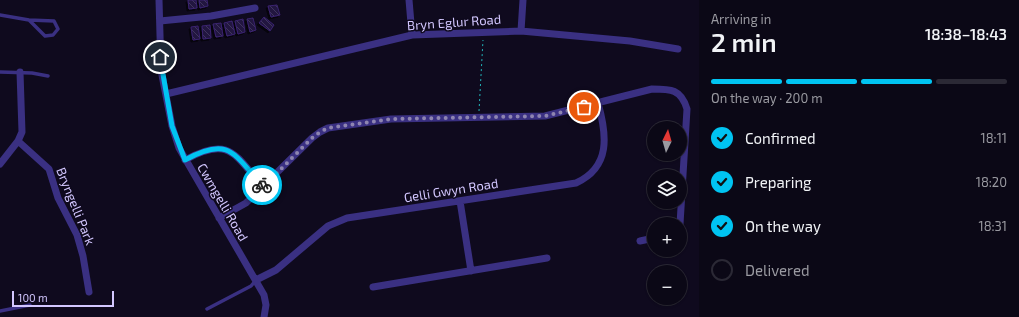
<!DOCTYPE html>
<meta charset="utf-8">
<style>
:root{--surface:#0b0816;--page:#14111f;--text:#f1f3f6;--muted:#9a9aa1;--line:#2b2935;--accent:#00c4f2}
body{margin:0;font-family:"Exo 2",sans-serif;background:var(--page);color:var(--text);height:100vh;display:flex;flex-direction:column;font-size:15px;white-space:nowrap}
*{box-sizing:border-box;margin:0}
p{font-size:13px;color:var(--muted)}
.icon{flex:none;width:22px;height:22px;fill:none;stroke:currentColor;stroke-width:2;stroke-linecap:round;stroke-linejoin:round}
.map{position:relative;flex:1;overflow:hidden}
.drawer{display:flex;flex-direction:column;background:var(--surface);width:320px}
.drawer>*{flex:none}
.needle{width:26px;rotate:5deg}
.tools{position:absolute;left:647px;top:121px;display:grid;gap:8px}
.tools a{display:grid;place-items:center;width:40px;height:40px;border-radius:50%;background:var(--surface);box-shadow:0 1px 3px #0004,0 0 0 1px var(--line);font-size:20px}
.scale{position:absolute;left:12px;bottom:10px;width:102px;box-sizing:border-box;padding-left:4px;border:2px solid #d3c7ff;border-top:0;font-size:11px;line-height:14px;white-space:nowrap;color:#d3c7ff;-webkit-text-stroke:3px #0f0a1e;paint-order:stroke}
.pin{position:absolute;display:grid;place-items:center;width:34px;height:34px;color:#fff;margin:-17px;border:2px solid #fff;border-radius:50%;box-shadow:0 1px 4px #0007}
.courier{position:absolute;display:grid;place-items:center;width:40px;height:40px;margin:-20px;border:3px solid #00c4f2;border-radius:50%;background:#fff;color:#222;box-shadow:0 1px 5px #0007}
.head em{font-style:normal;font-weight:600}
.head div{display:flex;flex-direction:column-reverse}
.head{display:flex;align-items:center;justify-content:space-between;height:68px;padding:0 12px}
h1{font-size:26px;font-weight:600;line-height:30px}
.bar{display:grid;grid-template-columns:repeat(4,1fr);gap:6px 4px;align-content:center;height:48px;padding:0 12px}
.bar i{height:5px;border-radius:3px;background:var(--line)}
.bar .active{background:var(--accent)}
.bar p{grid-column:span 4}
ol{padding:0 12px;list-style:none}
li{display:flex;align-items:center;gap:12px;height:44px}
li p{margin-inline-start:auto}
li .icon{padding:4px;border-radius:50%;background:var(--accent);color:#111;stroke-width:4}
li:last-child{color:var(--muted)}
li i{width:22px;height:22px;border:2px solid var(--line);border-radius:50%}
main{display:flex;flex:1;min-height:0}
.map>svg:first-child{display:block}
.building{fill:url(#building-back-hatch);stroke:#3a2370;filter:url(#shadow)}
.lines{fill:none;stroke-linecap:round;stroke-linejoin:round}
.path{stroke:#21b5ba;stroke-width:1;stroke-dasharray:2 3;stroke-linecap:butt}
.lane{stroke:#3a3082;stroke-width:3.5}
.street{stroke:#3a3082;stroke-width:7}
.done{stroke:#8e85b0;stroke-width:4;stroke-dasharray:0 7.2}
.route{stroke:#00c4f2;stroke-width:5}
.labels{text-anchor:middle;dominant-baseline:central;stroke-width:3;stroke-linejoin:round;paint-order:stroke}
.street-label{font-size:13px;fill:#d3c7ff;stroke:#0f0a1e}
</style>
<main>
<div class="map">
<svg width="699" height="317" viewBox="0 0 699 317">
<defs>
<pattern id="building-back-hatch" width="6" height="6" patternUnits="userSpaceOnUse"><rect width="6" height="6" fill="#211441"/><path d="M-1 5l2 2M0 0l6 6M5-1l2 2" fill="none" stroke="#40355e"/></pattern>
<filter id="shadow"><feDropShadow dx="-2" dy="2" stdDeviation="0" flood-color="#0009"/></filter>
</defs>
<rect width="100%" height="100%" fill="#0f0a1e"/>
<path class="building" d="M188 0H196L197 8 189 9Z
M199 0H207L208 6 200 8Z
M277 5 280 15 271 17 268 6Z
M264 17 274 25 270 31 259 23Z
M253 18 256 30 250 32 247 19Z
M243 19 245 32 238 34 235 21Z
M232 21 235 34 227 36 224 23Z
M221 23 223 36 216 37 213 24Z
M210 25 211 38 203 39 202 26Z
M198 26 200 39 193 40 191 27Z"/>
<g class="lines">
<path class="path" d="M479 111 483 40"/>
<path class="lane" d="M0 15 29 20 54 21 58 29 53 35 45 36 29 20
M0 72 32 73 48 76
M207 309 251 286 256 280
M0 311 30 305"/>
<path class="street" d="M159 0 161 70 172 126 179 148 264 295 266 305 264 317
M409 0 412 35
M160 21 211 16 255 8
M521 31 523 0
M166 94 412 35 521 31 630 41 678 49
M18 141 49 169 58 198 77 235 83 256 89 292
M185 160C230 135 235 155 263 187
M0 164 18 141 22 132 20 72
M460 201 471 271
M219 218 246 203 312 138 320 132 328 128 391 119 545 116 652 89C671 89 681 89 687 109L680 224
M640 241 654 238
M256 280 276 270 328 226 347 218 576 183C611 167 607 135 598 103
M373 287 547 258"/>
</g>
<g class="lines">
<path class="done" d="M262 185 263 187 312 138 320 132 328 128 391 119 545 116 584 107"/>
<path class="route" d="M160 57 172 126 185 160C229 136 233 153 262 185"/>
</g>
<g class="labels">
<g class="street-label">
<text transform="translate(454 22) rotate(-4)">Bryn Eglur Road</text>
<text transform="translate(451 190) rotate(-9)">Gelli Gwyn Road</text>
<text transform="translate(223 202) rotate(60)">Cwmgelli Road</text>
<text transform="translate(76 206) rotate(68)">Bryngelli Park</text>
</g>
</g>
</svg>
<div class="tools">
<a><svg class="needle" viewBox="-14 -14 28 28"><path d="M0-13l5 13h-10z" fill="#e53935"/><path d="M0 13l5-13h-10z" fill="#9a9aa1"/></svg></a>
<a><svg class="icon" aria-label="layers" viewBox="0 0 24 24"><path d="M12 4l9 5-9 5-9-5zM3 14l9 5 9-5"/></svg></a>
<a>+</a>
<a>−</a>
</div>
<div class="scale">100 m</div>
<div class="pin" style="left:584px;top:107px;background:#ea580c"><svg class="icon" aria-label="bag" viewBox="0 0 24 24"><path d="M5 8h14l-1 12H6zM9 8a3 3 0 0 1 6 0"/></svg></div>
<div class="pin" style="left:160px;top:57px;background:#1f2937"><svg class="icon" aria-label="home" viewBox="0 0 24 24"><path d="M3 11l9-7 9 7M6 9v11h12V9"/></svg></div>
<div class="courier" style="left:262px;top:185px"><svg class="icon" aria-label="bike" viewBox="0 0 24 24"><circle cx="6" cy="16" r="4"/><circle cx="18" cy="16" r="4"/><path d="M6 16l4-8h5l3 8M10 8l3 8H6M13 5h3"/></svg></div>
</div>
<section class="drawer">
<div class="head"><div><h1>2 min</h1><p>Arriving in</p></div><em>18:38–18:43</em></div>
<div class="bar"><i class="active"></i><i class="active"></i><i class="active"></i><i></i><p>On the way · 200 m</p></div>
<ol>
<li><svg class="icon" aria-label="check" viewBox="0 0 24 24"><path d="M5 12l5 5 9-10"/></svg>Confirmed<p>18:11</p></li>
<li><svg class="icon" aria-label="check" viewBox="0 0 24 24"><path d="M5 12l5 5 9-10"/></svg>Preparing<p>18:20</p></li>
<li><svg class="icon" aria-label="check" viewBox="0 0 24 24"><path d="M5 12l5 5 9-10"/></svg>On the way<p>18:31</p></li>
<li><i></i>Delivered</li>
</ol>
</section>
</main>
